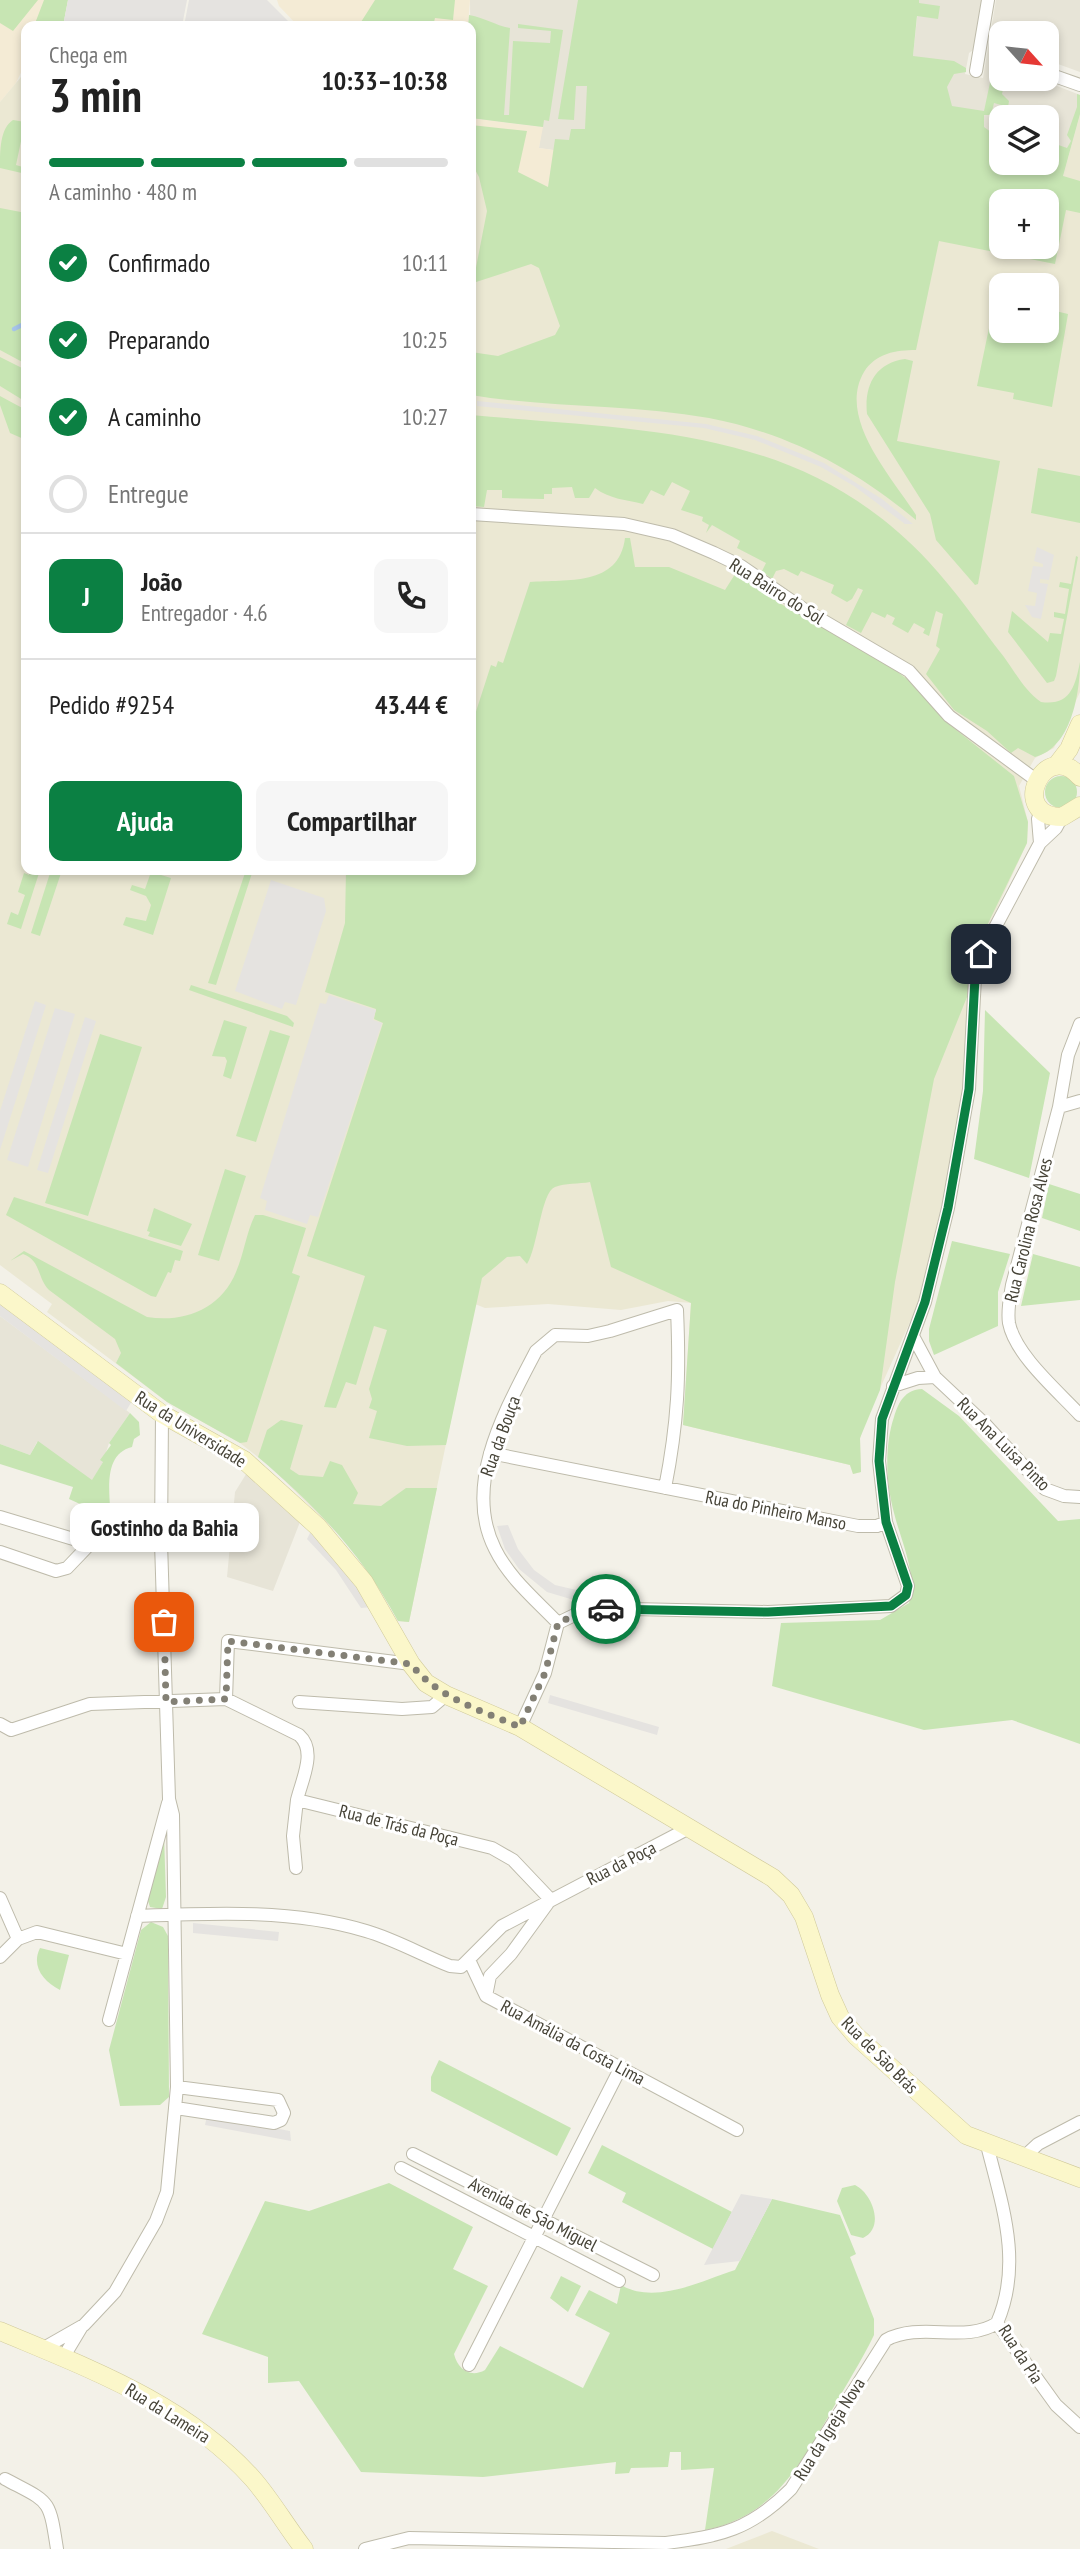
<!DOCTYPE html>
<html lang="pt">
<meta charset="utf-8">
<style>
:root{--surface:#fff;--page:#f6f6f6;--text:#222;--muted:#767676;--line:#e0e0e0;--accent:#0b8043}
body{margin:0;font-family:"PT Sans Narrow",sans-serif;background:var(--page);color:var(--text);height:100vh;display:flex;flex-direction:column;font-size:26px;white-space:nowrap}
*{box-sizing:border-box;margin:0}
p{font-size:23px;color:var(--muted)}
.icon{flex:none;width:38px;height:38px;fill:none;stroke:currentColor;stroke-width:2;stroke-linecap:round;stroke-linejoin:round}
.map{position:relative;flex:1;overflow:hidden}
.details{position:absolute;left:21px;top:21px;width:455px;height:854px;display:flex;flex-direction:column;background:var(--surface);border-radius:14px;box-shadow:0 4px 10px #0003}
.details>*{flex:none}
.needle{width:46px;rotate:117deg}
.tools{position:absolute;left:989px;top:21px;display:grid;gap:14px}
.tools a{display:grid;place-items:center;width:70px;height:70px;border-radius:14px;background:var(--surface);box-shadow:0 4px 10px #0003;font-size:35px}
.pin{position:absolute;display:grid;place-items:center;width:60px;height:60px;color:#fff;margin:-30px;border-radius:14px;box-shadow:0 4px 10px #0006}
.courier{position:absolute;display:grid;place-items:center;width:70px;height:70px;margin:-35px;border:5px solid #0b8043;border-radius:50%;background:#fff;color:#222;box-shadow:0 2px 9px #0007}
.bubble{position:absolute;height:49px;border-radius:14px;background:var(--surface);box-shadow:0 4px 10px #0003;font-size:23px;font-weight:700;line-height:49px;text-align:center}
.overview em{font-style:normal;font-weight:700}
.overview div{display:flex;flex-direction:column-reverse}
.overview{display:flex;align-items:center;justify-content:space-between;height:119px;padding:0 28px}
h1{font-size:46px;font-weight:700;line-height:52px}
.bar{display:grid;grid-template-columns:repeat(4,1fr);gap:10px 7px;align-content:center;height:84px;padding:0 28px}
.bar i{height:9px;border-radius:5px;background:var(--line)}
.bar .current{background:var(--accent)}
.bar p{grid-column:span 4}
.line{display:flex;align-items:center;gap:18px;padding:0 28px;border-top:2px solid var(--line)}
.line div{flex:1}
.round{display:grid;place-items:center;flex:none;width:74px;height:74px;border-radius:14px;background:var(--page)}
ol{padding:0 28px;list-style:none}
li{display:flex;align-items:center;gap:21px;height:77px}
li p{margin-inline-start:auto}
li .icon{padding:7px;border-radius:50%;background:var(--accent);color:#fff;stroke-width:4}
li:last-child{color:var(--muted)}
li i{width:38px;height:38px;border:4px solid var(--line);border-radius:50%}
.cta{display:flex;gap:14px;margin-top:auto;padding:14px 28px}
.cta a{flex:1;height:80px;border-radius:14px;background:var(--accent);color:#fff;font-size:28px;font-weight:700;line-height:80px;text-align:center}
.cta a+a{background:var(--page);color:var(--text)}
.map>svg:first-child{display:block}
.residential{fill:#e7e4d7}
.commercial{fill:#f4ebd5}
.education{fill:#ebe8d3;fill-rule:evenodd}
.green{fill:#c7e5b3;fill-rule:evenodd}
.parking{fill:#e5e3e0}
.lines{fill:none;stroke-linecap:round;stroke-linejoin:round}
.stream{stroke:#a8c6ec;stroke-width:4.5}
.street-casing{stroke:#bebbab;stroke-width:14}
.secondary-casing{stroke:#d0ca9a;stroke-width:19}
.street{stroke:#fff;stroke-width:12}
.secondary{stroke:#fbf7ca;stroke-width:18}
.done{stroke:#838075;stroke-width:7;stroke-dasharray:0 12.6}
.route{stroke:#0b8043;stroke-width:9}
.labels{text-anchor:middle;dominant-baseline:central;stroke-width:6;stroke-linejoin:round;paint-order:stroke}
.street-label{font-size:18px;fill:#464337;stroke:#fff}
</style>
<div class="map">
<svg width="1080" height="2549" viewBox="0 0 1080 2549">
<rect width="100%" height="100%" fill="#f3f1e8"/>
<path class="residential" d="M470 0H639L628 115 548 188 553 150 539 148 542 127 471 118Z
M919 0H984L976 48 969 53 965 74 983 78 996 0H1080V72L1047 60 1046 33H1001V79H1025L1045 88 1047 82 1080 95V114L1063 176 1053 179 1023 163H1046V117H1001V146L911 74Z
M0 1316 130 1413 109 1443 103 1462 92 1481 37 1442 30 1455 0 1444Z
M248 1471 300 1522 273 1591 227 1577 235 1492Z"/>
<path class="commercial" d="M0 0H57L44 26H26V62L16 83 0 102Z
M277 0H470L468 26H298L279 6Z
M471 118 543 127 539 148 554 150 548 188 471 149Z"/>
<path class="education" d="M26 71V870H471V149L654 241 1001 163H1023L1053 179 1063 176 1080 114V692L1054 748 1035 758 1019 786 1028 822 1027 843 971 965 963 1096 944 1195 919 1302 864 1424 860 1439 861 1472 853 1474 850 1465 683 1425 691 1303 668 1301 621 1310 548 1304 485 1308 475 1304 409 1622 398 1621 376 1579 353 1549 272 1468 240 1443 167 1402 102 1353 47 1312 52 1304 0 1265V102ZM1001 201H1046V247H1001ZM1001 285H1046V331H1001Z
M772 2531 819 2549H726Z"/>
<path class="green" d="M0 0H38L13 31 0 23Z
M44 0H68L63 26H34Z
M375 0H455L453 20 435 18 433 26H367L361 22Z
M578 0H919V3L940 6 938 19 917 16 913 56 954 61 966 68V72L954 74 947 87 952 106 984 111 991 78 1005 81 1002 94 1009 101 1008 107 994 103 991 115H984V127L995 135H1001V163H1023L1029 166 1031 163H1046L1047 141 1067 148 1071 141 1067 135 1077 107V94L1080 95V114L1063 176 1080 181V213L1066 210 1055 264 939 241 916 350C896 350 876 353 864 372 837 418 891 476 916 515V520C855 469 788 433 709 418 631 404 549 408 471 395V352L498 356 555 335 560 326 539 268 531 264 473 283 487 211 479 177 471 162V125L527 131 518 172 548 187 555 139 569 140 571 129H585L587 86H576L574 120 558 119ZM1046 201V247H1001V201Z
M469 15C486 18 494 25 510 28L504 115H509L513 41 550 43 551 31 518 28V24L563 30 549 121 544 120 543 127 471 118V26H459H468Z
M13 120 25 122 16 165 26 168V174L0 168C0 151 0 128 13 120Z
M0 208 26 213V364L0 350Z
M995 299 1001 300V331H1046L1047 309 1068 314 1052 407 1013 399 1014 393 977 386Z
M0 357 26 370V402L0 386Z
M905 359 913 361 897 441 1000 461 978 584 975 585 936 540 930 514 867 414C864 386 875 363 905 359Z
M0 396 26 410V440L10 433 0 405Z
M471 415C642 431 801 425 928 561 956 591 979 625 1004 657 1015 672 1025 691 1041 702 1070 706 1075 687 1080 662 1080 694 1071 748 1035 757L1018 748 1011 753 987 731 954 710 926 674 940 649 936 646 943 614 936 611 929 636 923 633 925 629 914 623 908 633 892 624 895 618 887 614 885 618 872 612 861 633 846 625 863 590 858 588 852 599 847 602 831 593 834 585 801 571 798 576 784 569 776 571 772 579 762 571 766 563 737 548 740 541 712 525 706 533 709 525 702 521 703 517 681 510 690 491 672 482 664 496 651 490 643 504C627 500 609 499 595 488L589 498H575L572 487 552 488V494H544V499L502 498V490H487L484 507 471 506Z
M1038 468 1080 476V523L1031 513Z
M625 538H630L635 567H669L725 590 737 571 781 604 886 663 908 680 945 721 1014 776 1028 822 1027 843 981 938 971 965 967 997 934 1079 895 1282 880 1390 860 1438 861 1472 853 1474 850 1465 683 1425 691 1303 611 1267 590 1182C579 1184 565 1183 555 1187 541 1192 538 1247 527 1264L520 1256 507 1257 482 1278 446 1445 407 1446 369 1438 377 1411 369 1408 372 1399 369 1389 387 1330 374 1326 356 1385 346 1382 336 1408 324 1407 365 1276 307 1256 383 1023 374 1019 376 1009 325 992 345 923 346 870H471V727L491 665 496 667 498 661 503 663 530 582C567 579 619 587 625 538Z
M1076 556 1078 557 1056 676 1054 681 1047 683 1008 632 1012 611 1048 642 1050 633 1061 634 1064 619 1054 617V612L1065 614 1069 589 1059 587 1060 582 1071 584Z
M1045 792a16 16 0 1 1 32 0a16 16 0 1 1-32 0Z
M31 870H40L21 929 7 924 11 912 18 915 25 895 18 892 24 873 29 875Z
M51 870H62L40 936 31 933Z
M246 870H253L216 985 208 983Z
M151 872 171 878 153 935 123 925 126 917 146 921 151 905 146 896 130 890 132 885 145 889Z
M191 985 287 1016 294 1023 293 1027 189 990Z
M985 1010 1050 1073 1029 1178 974 1159 983 1091Z
M224 1020 247 1027 231 1079 223 1076 227 1061 225 1057 212 1056Z
M270 1030 290 1036 256 1142 236 1136Z
M100 1034 142 1047 88 1216 45 1203Z
M225 1169 246 1176 219 1261 198 1255Z
M1049 1184 1080 1194V1231L1042 1218Z
M14 1197 183 1251 180 1261 175 1260 171 1273 168 1272 156 1297 151 1296 6 1215Z
M154 1208 192 1224 181 1246 148 1236 150 1232 147 1231Z
M255 1215H263L306 1228 292 1273 300 1276 247 1442 240 1443 167 1402 116 1363 121 1353 115 1339 49 1290C37 1278 41 1260 23 1254L10 1261 24 1251 147 1317C184 1323 221 1309 236 1272 244 1254 246 1233 255 1215Z
M952 1241 1010 1254 998 1292V1326L934 1355 929 1341V1329Z
M1033 1254 1080 1267V1300L1021 1306Z
M922 1389 959 1416 1058 1521 1080 1519V1744L1012 1720 924 1730 772 1686 781 1623 880 1620 909 1603C918 1576 901 1541 894 1513 886 1483 884 1447 894 1417 899 1401 905 1390 922 1389Z
M130 1413 139 1422 140 1435 134 1439 132 1447C100 1455 111 1499 111 1524H122V1530L92 1529 74 1520 80 1504 69 1499 73 1487 0 1464V1444L30 1455 38 1441 92 1480 103 1462 100 1460 111 1445 109 1443Z
M281 1420 303 1425 290 1469 299 1475 323 1477 330 1461 342 1465 358 1493 353 1504 381 1506 406 1488H437L409 1622 398 1621C361 1553 317 1507 258 1457L267 1430Z
M164 1835 166 1897 162 1909 150 1907 148 1901Z
M151 1922 163 1927 168 1936 169 2097 160 2105 120 2106 109 2050 141 1930Z
M40 1948 69 1955 60 1990C43 1981 31 1966 40 1948Z
M439 2060 571 2128 557 2156 431 2091V2077Z
M602 2145 732 2212 713 2249 622 2202 626 2193 588 2173Z
M389 2183 473 2227 453 2269 488 2286 454 2354C458 2370 471 2378 485 2370L500 2346 583 2388 610 2333 575 2315 589 2290 617 2304 621 2285C655 2305 701 2281 735 2270L772 2199 840 2215 856 2254 850 2257 874 2319V2335C862 2360 846 2385 832 2410 801 2464 773 2517 705 2530L714 2468 681 2470V2452H670L668 2467 631 2468 629 2473 615 2474 616 2462 483 2477 361 2472 299 2381 268 2383V2357L202 2334 265 2201 309 2211Z
M855 2185C873 2194 885 2228 863 2238L851 2235 837 2201 842 2188Z
M561 2276 581 2286 568 2312 550 2298Z"/>
<path class="parking" d="M68 0H187L182 26H63Z
M189 0H267L293 26H184Z
M477 401 706 424 757 436 824 463 882 499 913 524H905L854 486 821 467 755 440 704 428 477 406Z
M1037 547 1054 555 1049 580 1040 579V583L1048 584 1041 619 1032 617 1025 605 1035 606 1037 593 1028 591 1033 566 1043 567V564L1034 561Z
M271 880 324 898 326 911 296 1005 285 1002 282 1009 235 991Z
M329 995 376 1010 373 1020 382 1023 318 1217 310 1215 307 1224 265 1210 267 1201 260 1198 320 1003 326 1004Z
M35 1001 46 1005 0 1150V1111Z
M55 1008 75 1014 28 1167 7 1160Z
M85 1017 96 1021 48 1173 37 1170Z
M0 1303 132 1401 126 1411 0 1316Z
M508 1525 518 1549 534 1570 555 1585 585 1592 584 1603 547 1592 519 1569 505 1549 497 1526Z
M311 1531 339 1560 372 1607 361 1608 336 1570 307 1539Z
M550 1695 659 1727 657 1735 548 1703Z
M193 1923 279 1932 278 1941 193 1933Z
M207 2116 290 2131 291 2141 205 2125Z
M741 2194 772 2199 740 2261 704 2265Z"/>
<g class="lines">
<path class="stream" d="M14 329 26 323"/>
<defs>
<path id="street" d="M976 71 988 0
M1046 73 1080 85
M471 514 624 524 672 535 714 553 741 566 805 610 909 671 949 716 1036 780
M1040 843 1038 819 1041 810
M1080 1024 1068 1055 1059 1107 1012 1285C1010 1298 1007 1310 1009 1323 1015 1355 1059 1392 1080 1415
M1059 1107 1080 1101
M913 1336 935 1377 985 1424 1045 1489 1064 1496 1080 1497
M893 1386 918 1378 935 1377
M490 1453 858 1526H877L886 1522
M0 1517 90 1544 161 1542
M0 1552 56 1571 67 1568 90 1544
M558 1623 589 1608 768 1612 891 1606 906 1595 908 1586 886 1522 879 1461 882 1419 925 1302 948 1208 969 1089 975 978 981 954 1040 843 1056 828 1062 817
M558 1623C536 1600 509 1578 495 1549 462 1484 506 1409 536 1351L555 1335 588 1336 610 1331 677 1310C680 1377 678 1422 665 1488
M226 1699 228 1641 411 1664
M299 1702 402 1709 432 1707 446 1695
M0 1724 11 1730 90 1704 226 1699 299 1735C317 1751 302 1779 297 1800
M520 1727 545 1673 558 1623
M296 1868 293 1836 297 1800 492 1848 513 1860 550 1899
M0 1898 18 1939
M137 1916C212 1913 294 1909 366 1931 394 1939 422 1955 450 1966L461 1967 502 1926 691 1827
M0 1957 18 1939 37 1932 127 1954
M470 1962 486 1996 737 2130
M486 1996 490 1976 511 1954 548 1903
M109 2020 168 1803
M176 2108 274 2123 281 2120 284 2113 278 2100 177 2087
M987 2145C1002 2205 1023 2263 997 2323
M413 2154 653 2275
M1025 2156 1038 2144 1080 2122
M401 2168 619 2281
M997 2323 1056 2405 1080 2427
M42 2349 84 2325 115 2292 156 2221 167 2192 177 2087 173 1815 169 1799 161 1542 162 1414
M63 2358 81 2328
M469 2365 621 2067
M5 2479C50 2503 49 2497 57 2549
M365 2549 409 2538 666 2543C721 2536 750 2530 791 2489L886 2340C921 2321 965 2344 997 2323"/>
<path id="secondary" d="M1056 766 1069 749 1080 724
M1080 777C1045 736 1007 817 1062 817L1080 806
M0 1293 162 1414 244 1460 318 1527 364 1582 411 1664 426 1683 446 1695 520 1727 773 1878 791 1895 804 1917 830 1995 840 2017 856 2036 966 2135 1080 2178
M0 2331C90 2369 186 2404 253 2479 272 2501 286 2526 304 2549"/>
</defs>
<use href="#street" class="street-casing"/>
<use href="#secondary" class="secondary-casing"/>
<use href="#street" class="street"/>
<use href="#secondary" class="secondary"/>
</g>
<g class="lines">
<path class="done" d="M164 1622 166 1702 226 1699 228 1641 411 1664C438 1698 480 1710 520 1727L545 1673 558 1623 589 1608 606 1609"/>
<path class="route" d="M606 1609 768 1612 891 1606 906 1595 908 1586 886 1522 879 1461 882 1419 925 1302 948 1208 969 1089 975 978 981 954"/>
</g>
<g class="labels">
<g class="street-label">
<text transform="translate(777 591) rotate(32)">Rua Bairro do Sol</text>
<text transform="translate(1028 1230) rotate(-76)">Rua Carolina Rosa Alves</text>
<text transform="translate(191 1429) rotate(32)">Rua da Universidade</text>
<text transform="translate(500 1436) rotate(-70)">Rua da Bouça</text>
<text transform="translate(1004 1444) rotate(45)">Rua Ana Luisa Pinto</text>
<text transform="translate(776 1510) rotate(11)">Rua do Pinheiro Manso</text>
<text transform="translate(399 1825) rotate(14)">Rua de Trás da Poça</text>
<text transform="translate(621 1863) rotate(-27)">Rua da Poça</text>
<text transform="translate(573 2042) rotate(28)">Rua Amália da Costa Lima</text>
<text transform="translate(880 2055) rotate(45)">Rua de São Brás</text>
<text transform="translate(533 2214) rotate(27)">Avenida de São Miguel</text>
<text transform="translate(1021 2354) rotate(57)">Rua da Pia</text>
<text transform="translate(168 2413) rotate(32)">Rua da Lameira</text>
<text transform="translate(829 2429) rotate(-58)">Rua da Igreja Nova</text>
</g>
</g>
</svg>
<div class="tools">
<a><svg class="needle" viewBox="-14 -14 28 28"><path d="M0-13l5 13h-10z" fill="#e53935"/><path d="M0 13l5-13h-10z" fill="#767676"/></svg></a>
<a><svg class="icon" aria-label="layers" viewBox="0 0 24 24"><path d="M12 4l9 5-9 5-9-5zM3 14l9 5 9-5"/></svg></a>
<a>+</a>
<a>−</a>
</div>
<div class="pin" style="left:164px;top:1622px;background:#ea580c"><svg class="icon" aria-label="bag" viewBox="0 0 24 24"><path d="M5 8h14l-1 12H6zM9 8a3 3 0 0 1 6 0"/></svg></div>
<div class="pin" style="left:981px;top:954px;background:#1f2937"><svg class="icon" aria-label="home" viewBox="0 0 24 24"><path d="M3 11l9-7 9 7M6 9v11h12V9"/></svg></div>
<div class="courier" style="left:606px;top:1609px"><svg class="icon" aria-label="car" viewBox="0 0 24 24"><path d="M5 17H2v-5l4-1 3-4h7l3 4 3 1v5h-3M9 17h6M6 11h13"/><circle cx="7" cy="17" r="2"/><circle cx="17" cy="17" r="2"/></svg></div>
<div class="bubble" style="left:70px;top:1503px;width:189px">Gostinho da Bahia</div>
<section class="details">
<div class="overview"><div><h1>3 min</h1><p>Chega em</p></div><em>10:33–10:38</em></div>
<div class="bar"><i class="current"></i><i class="current"></i><i class="current"></i><i></i><p>A caminho · 480 m</p></div>
<ol>
<li><svg class="icon" aria-label="check" viewBox="0 0 24 24"><path d="M5 12l5 5 9-10"/></svg>Confirmado<p>10:11</p></li>
<li><svg class="icon" aria-label="check" viewBox="0 0 24 24"><path d="M5 12l5 5 9-10"/></svg>Preparando<p>10:25</p></li>
<li><svg class="icon" aria-label="check" viewBox="0 0 24 24"><path d="M5 12l5 5 9-10"/></svg>A caminho<p>10:27</p></li>
<li><i></i>Entregue</li>
</ol>
<div class="line" style="height:126px"><b class="round" style="background:var(--accent);color:#fff">J</b><div><b>João</b><p>Entregador · 4.6</p></div><a class="round"><svg class="icon" aria-label="phone" viewBox="0 0 24 24"><path d="M5 4h4l2 5-3 2q2 4 5 5l2-3 5 2v4C11 20 4 13 5 4z"/></svg></a></div>
<div class="line" style="height:91px"><div>Pedido #9254</div><b>43.44 €</b></div>
<div class="cta"><a>Ajuda</a><a>Compartilhar</a></div>
</section>
</div>
